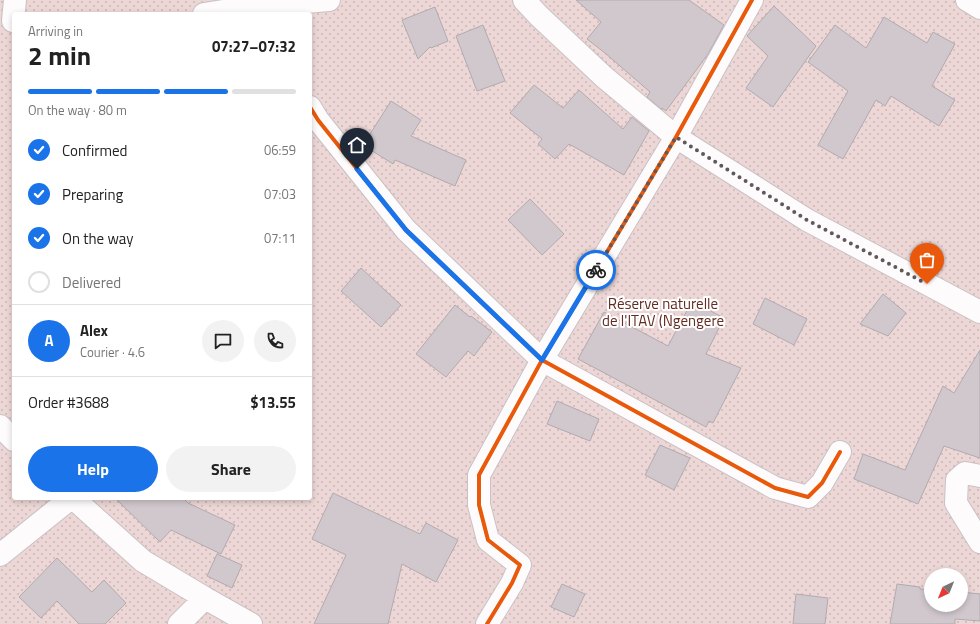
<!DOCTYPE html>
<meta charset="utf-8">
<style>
:root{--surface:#fff;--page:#f2f2f2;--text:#222;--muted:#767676;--line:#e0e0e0;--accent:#1a73e8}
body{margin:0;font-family:"Titillium Web",sans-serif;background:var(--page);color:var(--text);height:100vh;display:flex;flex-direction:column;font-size:15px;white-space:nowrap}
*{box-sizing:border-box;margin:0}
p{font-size:13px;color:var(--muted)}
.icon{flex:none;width:22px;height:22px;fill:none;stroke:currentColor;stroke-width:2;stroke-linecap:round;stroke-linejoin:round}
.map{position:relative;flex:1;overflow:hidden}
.drawer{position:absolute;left:12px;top:12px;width:300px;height:488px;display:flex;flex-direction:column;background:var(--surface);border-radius:4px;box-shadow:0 2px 6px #0003}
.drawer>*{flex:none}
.needle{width:26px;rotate:223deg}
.buttons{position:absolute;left:924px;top:568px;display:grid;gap:8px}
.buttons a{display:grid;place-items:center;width:44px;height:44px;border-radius:50%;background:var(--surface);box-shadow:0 2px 6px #0003;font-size:20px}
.pin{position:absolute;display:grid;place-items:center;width:34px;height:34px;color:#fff;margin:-41px -17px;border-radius:50% 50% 50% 0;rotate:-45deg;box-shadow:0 0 4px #0007}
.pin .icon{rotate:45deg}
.courier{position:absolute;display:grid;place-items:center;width:40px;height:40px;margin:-20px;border:3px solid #1a73e8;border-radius:50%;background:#fff;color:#222;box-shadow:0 1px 5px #0007}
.head em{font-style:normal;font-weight:700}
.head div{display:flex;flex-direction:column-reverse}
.head{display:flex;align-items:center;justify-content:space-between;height:68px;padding:0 16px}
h1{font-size:26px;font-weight:700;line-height:30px}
.bar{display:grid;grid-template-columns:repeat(4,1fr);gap:6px 4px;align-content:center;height:48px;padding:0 16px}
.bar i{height:5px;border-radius:3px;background:var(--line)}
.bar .active{background:var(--accent)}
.bar p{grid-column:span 4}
.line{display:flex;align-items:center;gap:10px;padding:0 16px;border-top:1px solid var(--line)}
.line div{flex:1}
.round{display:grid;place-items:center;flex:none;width:42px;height:42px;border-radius:21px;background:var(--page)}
ol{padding:0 16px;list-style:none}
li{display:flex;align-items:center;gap:12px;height:44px}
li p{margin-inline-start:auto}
li .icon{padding:4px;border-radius:50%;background:var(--accent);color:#fff;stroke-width:4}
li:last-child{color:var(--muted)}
li i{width:22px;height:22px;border:2px solid var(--line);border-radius:50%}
.action{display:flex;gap:8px;margin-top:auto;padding:8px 16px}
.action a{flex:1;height:46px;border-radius:24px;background:var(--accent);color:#fff;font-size:16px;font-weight:700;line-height:46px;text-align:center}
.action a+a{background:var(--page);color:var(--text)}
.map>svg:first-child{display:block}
.grass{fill:url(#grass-dots);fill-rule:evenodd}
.building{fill:#d1c8cd;stroke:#b2aaaf}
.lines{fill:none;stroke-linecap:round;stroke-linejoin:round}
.street-casing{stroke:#cac1c5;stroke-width:24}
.street{stroke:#fdfbfc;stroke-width:22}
.cycleway-casing{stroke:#fff;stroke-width:6}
.cycleway{stroke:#e8590c;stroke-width:4}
.done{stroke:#61585c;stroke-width:4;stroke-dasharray:0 7.2}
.route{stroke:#1a73e8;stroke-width:5}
.labels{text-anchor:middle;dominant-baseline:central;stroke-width:4;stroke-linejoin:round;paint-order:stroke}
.park-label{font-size:15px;fill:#632b20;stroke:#fff}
</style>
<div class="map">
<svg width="980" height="624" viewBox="0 0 980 624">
<defs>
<pattern id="grass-dots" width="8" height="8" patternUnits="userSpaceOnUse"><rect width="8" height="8" fill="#ecd7d6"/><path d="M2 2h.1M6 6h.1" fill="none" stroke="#cab7b6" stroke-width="1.8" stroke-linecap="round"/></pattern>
</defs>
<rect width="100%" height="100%" fill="#f1e5eb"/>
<path class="grass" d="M0 0H980V624H0ZM14 14H310V498H14ZM931 575H961V605H931Z"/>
<path class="building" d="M576 0H689L724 25 708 54 666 111 662 108 661 109 647 97 650 92 605 53 587 39 601 22Z
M774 6 816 46 773 107 746 88 768 56 747 36Z
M435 7 448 41 431 48 430 47 418 59 402 20Z
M884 17 927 43 933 32 955 44 932 86 955 100 939 126 891 96 885 106 876 100 843 159 818 145 848 91 808 62 835 25 866 48Z
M483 25 505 81 477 91 456 36Z
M534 85 563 108 579 90 623 129 632 117 649 131 624 175 569 144 555 159 538 144 542 139 510 113Z
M391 101 421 120 411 136 466 160 455 186 395 160 393 164 363 145Z
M530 199 564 234 542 255 508 220Z
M361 268 401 305 381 327 341 291Z
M883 294 906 313 888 336 860 324Z
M765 298 807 319 794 345 753 324Z
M692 301 724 318 706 354 741 368 713 423 709 421 706 427 578 359 604 312 668 346Z
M455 305 470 317 471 316 492 332 474 356 468 351 446 377 416 354Z
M980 350V458L944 446 918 504 854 479 863 454 905 470 943 386 954 393Z
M557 401 599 419 590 441 547 424Z
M660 445 690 458 674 490 645 475Z
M333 493 420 534 426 523 458 540 436 582 402 564 388 624H314L346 555 312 539Z
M115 498H183L188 503 235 525 221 554 171 530 160 542Z
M217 554 242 565 232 588 207 576Z
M57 558 92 592 104 580 126 603 105 624H79L57 601 41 618 19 597Z
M562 584 585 594 574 617 551 607Z
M897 584 920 587V589L931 590V605H961V592L980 594V621L955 619V624H890Z
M796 594 828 598 825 624H793Z"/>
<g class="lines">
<defs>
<path id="street" d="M524 0 539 16 604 77 676 137 807 220 980 312
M967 0 980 8
M204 14 249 7 329 0
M13 21 15 0
M310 107 318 120 406 230 542 360 775 488 808 497 822 483 840 452
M0 426 14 440
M980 476 965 473 957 480 956 503 980 542
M73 498 143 561 205 598 251 624
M0 555 71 498
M179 624 205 598
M487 624 512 583 520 565 488 540 479 505V475L542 360 676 137 752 0"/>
</defs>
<use href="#street" class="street-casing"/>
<use href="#street" class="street"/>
<defs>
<path id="cycleway" d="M310 107 318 120 406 230 542 360 775 488 808 497 822 483 840 452
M487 624 512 583 520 565 488 540 479 505V475L542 360 676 137 752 0"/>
</defs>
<use href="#cycleway" class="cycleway-casing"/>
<use href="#cycleway" class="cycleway"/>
</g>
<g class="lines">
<path class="done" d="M596 270 676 137 807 220 927 284"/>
<path class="route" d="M357 169 406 230 542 360 596 270"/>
</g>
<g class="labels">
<g class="park-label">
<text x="663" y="303">Réserve naturelle<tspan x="663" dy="17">de l'ITAV (Ngengere</tspan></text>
</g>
</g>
</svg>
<div class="buttons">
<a><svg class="needle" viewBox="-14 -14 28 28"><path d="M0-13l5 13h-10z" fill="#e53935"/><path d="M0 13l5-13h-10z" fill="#767676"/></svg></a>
</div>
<div class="pin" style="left:927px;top:284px;background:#ea580c"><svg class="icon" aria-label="bag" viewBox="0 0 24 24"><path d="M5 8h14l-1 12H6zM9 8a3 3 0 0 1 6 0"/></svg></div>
<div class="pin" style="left:357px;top:169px;background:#1f2937"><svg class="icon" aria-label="home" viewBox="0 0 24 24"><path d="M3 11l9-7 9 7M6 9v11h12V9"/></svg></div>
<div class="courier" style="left:596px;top:270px"><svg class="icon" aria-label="bike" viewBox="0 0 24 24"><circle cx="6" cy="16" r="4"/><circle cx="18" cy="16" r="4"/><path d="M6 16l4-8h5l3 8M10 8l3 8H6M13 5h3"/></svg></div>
<section class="drawer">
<div class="head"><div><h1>2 min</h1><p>Arriving in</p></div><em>07:27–07:32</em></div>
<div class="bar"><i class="active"></i><i class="active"></i><i class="active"></i><i></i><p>On the way · 80 m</p></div>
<ol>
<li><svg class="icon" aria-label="check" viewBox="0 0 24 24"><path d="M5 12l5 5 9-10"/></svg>Confirmed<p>06:59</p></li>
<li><svg class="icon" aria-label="check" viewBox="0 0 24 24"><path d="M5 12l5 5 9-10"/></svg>Preparing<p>07:03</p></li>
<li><svg class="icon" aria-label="check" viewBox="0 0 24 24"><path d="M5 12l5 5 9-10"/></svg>On the way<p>07:11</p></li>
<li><i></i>Delivered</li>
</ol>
<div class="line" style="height:72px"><b class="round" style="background:var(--accent);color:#fff">A</b><div><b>Alex</b><p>Courier · 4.6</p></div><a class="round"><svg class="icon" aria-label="chat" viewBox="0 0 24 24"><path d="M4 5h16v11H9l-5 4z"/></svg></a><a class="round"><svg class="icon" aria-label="phone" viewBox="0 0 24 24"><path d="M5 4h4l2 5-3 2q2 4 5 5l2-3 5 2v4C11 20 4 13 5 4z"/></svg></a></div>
<div class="line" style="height:52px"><div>Order #3688</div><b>$13.55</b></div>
<div class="action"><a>Help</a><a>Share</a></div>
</section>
</div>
